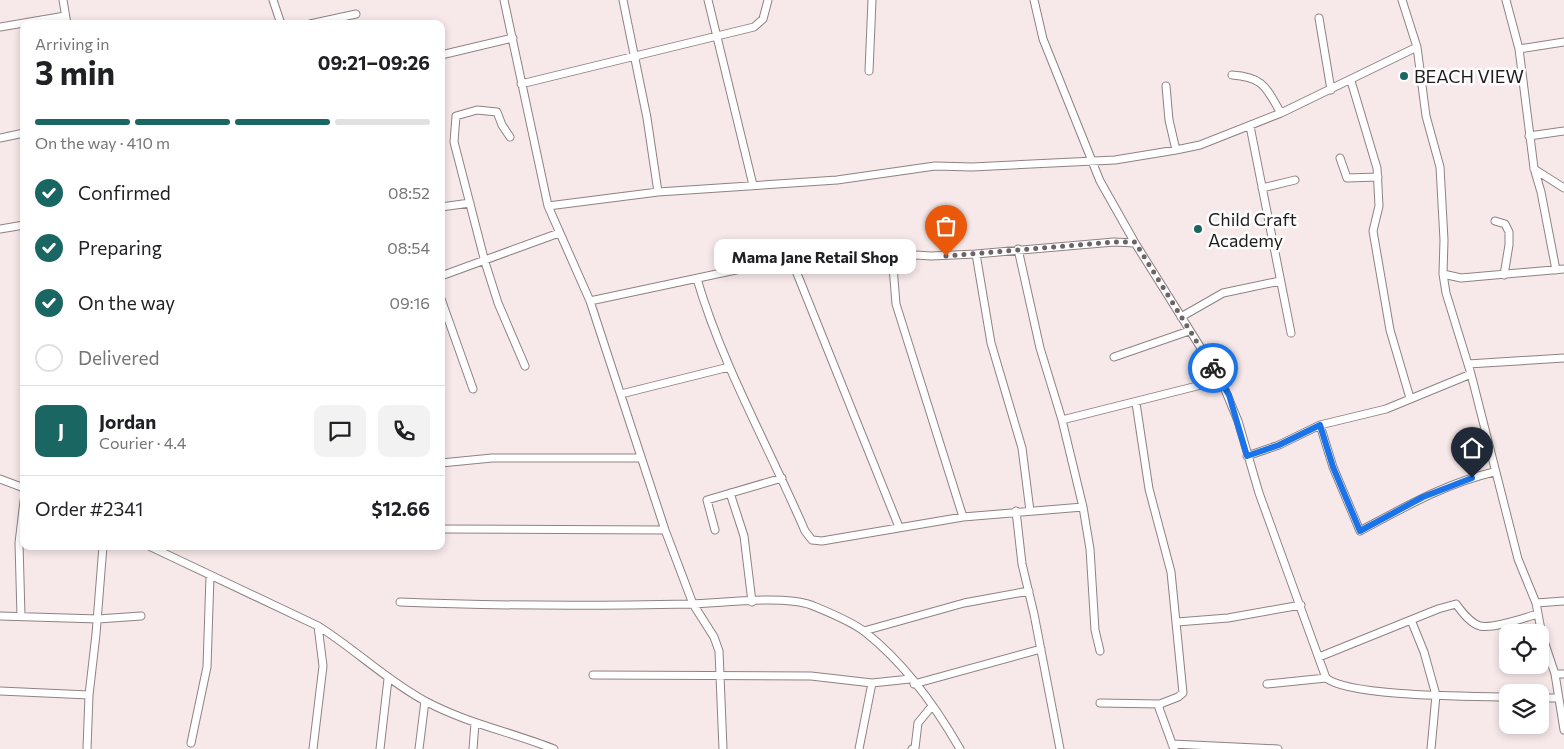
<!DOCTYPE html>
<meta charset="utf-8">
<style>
:root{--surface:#fff;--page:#f2f2f2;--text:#202124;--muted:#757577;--line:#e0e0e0;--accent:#1a6662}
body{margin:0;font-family:Commissioner,sans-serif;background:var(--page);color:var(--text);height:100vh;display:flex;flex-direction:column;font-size:19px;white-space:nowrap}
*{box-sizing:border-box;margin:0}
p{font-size:16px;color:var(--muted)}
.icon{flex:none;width:28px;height:28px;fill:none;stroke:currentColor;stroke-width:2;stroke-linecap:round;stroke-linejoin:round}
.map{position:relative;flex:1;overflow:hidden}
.sheet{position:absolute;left:20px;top:20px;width:425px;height:530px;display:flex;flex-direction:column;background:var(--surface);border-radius:10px;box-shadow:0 2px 8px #0003}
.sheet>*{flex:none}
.buttons{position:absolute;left:1499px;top:624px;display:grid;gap:10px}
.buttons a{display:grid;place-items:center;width:50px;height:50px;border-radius:10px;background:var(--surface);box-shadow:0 2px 8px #0003;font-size:25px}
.pin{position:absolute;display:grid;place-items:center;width:42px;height:42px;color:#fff;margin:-51px -21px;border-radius:50% 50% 50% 0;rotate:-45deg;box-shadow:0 0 5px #0007}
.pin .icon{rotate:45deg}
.courier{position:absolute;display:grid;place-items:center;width:50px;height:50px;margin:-25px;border:4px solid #1a73e8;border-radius:50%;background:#fff;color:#222;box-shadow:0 1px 6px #0007}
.bubble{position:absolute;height:35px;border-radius:10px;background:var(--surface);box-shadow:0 2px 8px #0003;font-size:16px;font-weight:700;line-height:35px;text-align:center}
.overview em{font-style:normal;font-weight:700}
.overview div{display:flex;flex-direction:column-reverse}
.overview{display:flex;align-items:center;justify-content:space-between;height:85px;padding:0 15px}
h1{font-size:32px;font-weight:700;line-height:38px}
.bar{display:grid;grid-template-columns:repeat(4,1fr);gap:8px 5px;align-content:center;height:60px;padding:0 15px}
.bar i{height:6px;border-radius:4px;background:var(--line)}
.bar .selected{background:var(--accent)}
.bar p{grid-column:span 4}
.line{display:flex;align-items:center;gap:12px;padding:0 15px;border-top:1px solid var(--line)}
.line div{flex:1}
.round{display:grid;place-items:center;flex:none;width:52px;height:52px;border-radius:10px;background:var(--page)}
ol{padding:0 15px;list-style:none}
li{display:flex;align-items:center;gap:15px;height:55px}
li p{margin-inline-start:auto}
li .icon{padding:5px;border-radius:50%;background:var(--accent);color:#fff;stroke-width:4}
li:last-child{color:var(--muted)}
li i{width:28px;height:28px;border:2px solid var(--line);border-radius:50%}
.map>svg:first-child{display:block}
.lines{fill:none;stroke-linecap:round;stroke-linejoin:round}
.minor-casing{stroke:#8f8283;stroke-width:9}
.minor{stroke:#fff;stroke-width:7}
.done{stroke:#6c6364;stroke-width:5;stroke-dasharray:0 9}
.route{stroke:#1a73e8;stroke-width:6}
.poi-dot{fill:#1a6662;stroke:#fff;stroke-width:2}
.labels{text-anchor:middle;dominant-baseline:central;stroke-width:5;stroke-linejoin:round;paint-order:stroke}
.poi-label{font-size:18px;fill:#211c1c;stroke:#fff;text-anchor:start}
</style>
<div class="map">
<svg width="1564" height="749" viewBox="0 0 1564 749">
<rect width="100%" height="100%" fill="#f7e8e9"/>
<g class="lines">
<defs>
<path id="minor" d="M63 0 67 24
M273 0 281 24
M504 0 548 206 590 301 665 530 693 604 714 637 719 651 723 749
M623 0 647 118 658 192
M708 0 753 185
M1034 0 1043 39 1100 181 1135 243 1221 380 1238 421 1259 493 1326 678C1350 697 1472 696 1508 697
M1402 0 1417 47 1426 116 1440 167 1444 240 1443 274 1446 293 1471 374 1518 559 1536 603 1542 635 1555 674 1564 730
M1506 0 1519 49 1534 168 1541 192 1556 270
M1319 18 1331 90
M310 24 356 14
M0 27 65 16
M1519 49 1564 42
M441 55 513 38
M869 71 872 0
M1232 75C1264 77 1266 88 1281 113
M1351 81 1377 168 1379 206 1373 231 1390 330 1410 398
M521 84 754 27 763 19 768 0
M1166 86 1169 120 1176 150
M1250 126 1291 333
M1529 136 1564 131
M510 137 502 125 497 112 477 110 456 116 454 142 485 262 498 303 525 366
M0 138 24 133
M1340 158 1347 178 1378 177
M1534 169 1564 188
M1262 188 1295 180
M548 206 658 192 837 180 935 166 972 167 1115 160 1176 150 1200 145 1281 113 1417 47
M441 207 470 203
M1495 221 1505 224 1509 232V245L1504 275
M0 229 24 225
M1018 249 1040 348 1062 420 1083 507 1090 549 1095 630 1100 651
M892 254 896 304 963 517
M976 254 991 343 1022 448 1030 511
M792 261 899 527
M1443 274 1461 278 1564 269
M441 276 559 233
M697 279C723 367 769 447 805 531L812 540 822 541 963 517 1083 507
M441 299 473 389
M590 301 745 268 819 256 869 252 931 256 976 254 1114 242 1135 243
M1181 317 1223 293 1280 281
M1114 357 1189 331
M1468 364 1564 358
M621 394 729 367
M1136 403 1149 489 1171 572 1183 693 1178 697 1160 704 1159 708 1174 749
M1062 420 1221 380
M1320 425 1333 467 1360 531C1403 508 1446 483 1494 472
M1247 456 1279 445 1320 425 1386 409 1471 374
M441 463 492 458H641
M0 479 24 488
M730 493 744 536 752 602
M1016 511 1022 564 1034 614 1060 749
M441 529 665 530
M715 530 707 500 782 478
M149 546 318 626C355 649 386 680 425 701 466 723 511 732 554 749
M400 602C497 606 594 606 691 604 722 603 783 595 811 605 828 612 851 621 865 632 903 662 936 707 960 749
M1536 603 1564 601
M0 616 98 619 141 616
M21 616 19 543 24 501
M1411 620 1424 652 1436 695 1431 749
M1177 622 1228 618 1301 605
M864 631 964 603 1029 591
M1319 657 1438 609 1456 604C1462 612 1470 623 1480 626 1494 629 1523 618 1538 614
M1555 674H1564
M593 675 811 676 872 683 859 749
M872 683 910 679
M914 684 1041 649
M1267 684 1326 678
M0 691 89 695
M1540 698H1557
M1100 703 1160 704
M191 743 207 667 210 576
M1172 744 1278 749
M87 749 89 695 96 634 103 546
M313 749 323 666 318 626
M380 749 388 679
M419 749 425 701
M473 749 475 723
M912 749 915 748 918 723 932 706"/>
</defs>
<use href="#minor" class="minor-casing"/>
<use href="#minor" class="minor"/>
</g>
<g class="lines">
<path class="done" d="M946 256 1114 242H1135L1213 368"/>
<path class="route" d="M1213 368 1229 395 1247 456 1279 445 1320 425 1333 467 1360 531 1423 497 1472 478"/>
</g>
<g class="poi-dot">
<circle cx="1404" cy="76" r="5"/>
<circle cx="1198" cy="229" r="5"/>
</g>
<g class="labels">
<g class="poi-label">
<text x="1414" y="76">BEACH VIEW</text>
<text x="1208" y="219">Child Craft<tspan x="1208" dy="21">Academy</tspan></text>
</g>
</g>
</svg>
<div class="buttons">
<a><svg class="icon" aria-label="locate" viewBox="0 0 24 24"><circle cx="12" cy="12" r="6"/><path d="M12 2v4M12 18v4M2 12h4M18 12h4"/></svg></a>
<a><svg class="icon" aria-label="layers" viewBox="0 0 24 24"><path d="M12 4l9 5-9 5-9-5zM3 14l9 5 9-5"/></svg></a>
</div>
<div class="pin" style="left:946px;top:256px;background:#ea580c"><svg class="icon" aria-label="bag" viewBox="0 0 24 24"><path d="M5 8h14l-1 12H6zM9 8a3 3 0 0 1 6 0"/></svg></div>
<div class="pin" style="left:1472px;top:478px;background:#1f2937"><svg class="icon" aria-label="home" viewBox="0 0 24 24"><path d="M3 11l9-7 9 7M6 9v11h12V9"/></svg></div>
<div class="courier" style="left:1213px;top:368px"><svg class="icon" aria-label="bike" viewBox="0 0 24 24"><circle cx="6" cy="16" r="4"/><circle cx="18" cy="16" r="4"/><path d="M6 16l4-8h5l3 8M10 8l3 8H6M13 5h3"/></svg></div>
<div class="bubble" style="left:714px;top:239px;width:202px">Mama Jane Retail Shop</div>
<section class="sheet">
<div class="overview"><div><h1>3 min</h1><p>Arriving in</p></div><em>09:21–09:26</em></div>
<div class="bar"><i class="selected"></i><i class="selected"></i><i class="selected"></i><i></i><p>On the way · 410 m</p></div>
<ol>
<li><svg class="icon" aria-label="check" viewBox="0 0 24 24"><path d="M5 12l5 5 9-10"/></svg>Confirmed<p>08:52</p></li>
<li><svg class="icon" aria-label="check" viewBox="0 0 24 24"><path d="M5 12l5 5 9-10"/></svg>Preparing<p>08:54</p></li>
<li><svg class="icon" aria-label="check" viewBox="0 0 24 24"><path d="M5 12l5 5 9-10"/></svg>On the way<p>09:16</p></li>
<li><i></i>Delivered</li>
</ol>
<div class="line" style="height:90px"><b class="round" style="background:var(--accent);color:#fff">J</b><div><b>Jordan</b><p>Courier · 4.4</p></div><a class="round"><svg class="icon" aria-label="chat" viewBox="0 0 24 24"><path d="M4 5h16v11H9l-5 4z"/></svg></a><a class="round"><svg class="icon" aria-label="phone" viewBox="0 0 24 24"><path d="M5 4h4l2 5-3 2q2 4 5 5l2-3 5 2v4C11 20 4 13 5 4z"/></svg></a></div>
<div class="line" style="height:65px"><div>Order #2341</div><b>$12.66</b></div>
</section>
</div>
